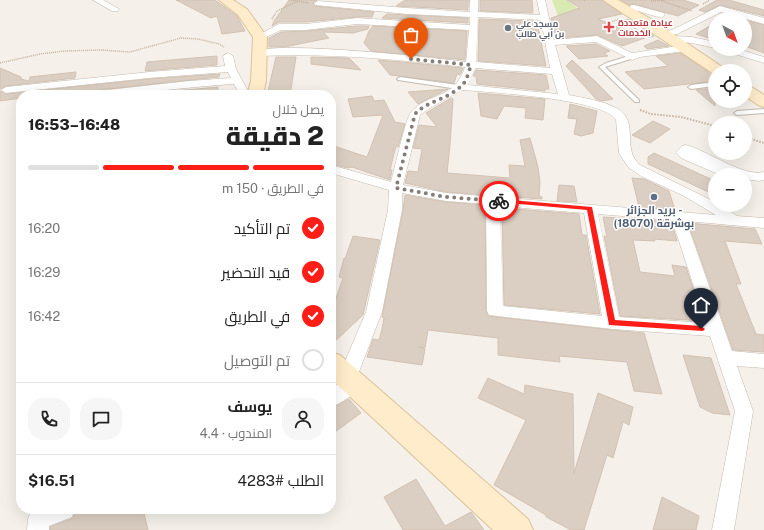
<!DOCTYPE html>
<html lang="ar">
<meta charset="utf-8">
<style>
:root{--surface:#fff;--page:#f6f6f6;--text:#222;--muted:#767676;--line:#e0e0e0;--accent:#ff1d17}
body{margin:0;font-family:"Public Sans",Cairo,sans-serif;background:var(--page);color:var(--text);direction:rtl;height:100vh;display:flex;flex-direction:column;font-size:15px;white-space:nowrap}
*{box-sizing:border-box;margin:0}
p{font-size:13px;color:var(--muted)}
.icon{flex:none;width:22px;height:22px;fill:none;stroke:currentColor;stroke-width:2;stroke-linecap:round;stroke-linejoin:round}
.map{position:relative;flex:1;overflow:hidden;direction:ltr}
.details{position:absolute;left:16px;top:90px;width:320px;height:424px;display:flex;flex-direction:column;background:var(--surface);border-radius:16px;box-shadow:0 4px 16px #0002;direction:rtl}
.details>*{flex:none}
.needle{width:26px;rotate:139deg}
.controls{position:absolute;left:708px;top:12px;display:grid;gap:8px}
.controls a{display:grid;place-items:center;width:44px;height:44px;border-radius:50%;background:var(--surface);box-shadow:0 4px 16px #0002;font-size:20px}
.pin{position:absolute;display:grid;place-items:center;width:34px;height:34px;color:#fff;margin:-41px -17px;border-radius:50% 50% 50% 0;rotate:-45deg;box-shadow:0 0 4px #0007}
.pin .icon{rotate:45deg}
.courier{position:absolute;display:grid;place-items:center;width:40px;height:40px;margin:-20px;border:3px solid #ff1d17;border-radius:50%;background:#fff;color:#222;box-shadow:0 1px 5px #0007}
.summary em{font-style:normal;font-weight:800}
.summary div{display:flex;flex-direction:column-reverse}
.summary{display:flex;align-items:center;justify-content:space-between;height:68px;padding:0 12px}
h1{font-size:26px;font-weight:800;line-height:30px}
.bar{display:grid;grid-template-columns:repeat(4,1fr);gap:6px 4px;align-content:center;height:48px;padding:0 12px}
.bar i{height:5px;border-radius:3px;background:var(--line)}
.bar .current{background:var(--accent)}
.bar p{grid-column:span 4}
.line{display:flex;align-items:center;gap:10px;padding:0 12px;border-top:1px solid var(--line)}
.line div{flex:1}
.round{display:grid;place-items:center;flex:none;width:42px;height:42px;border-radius:16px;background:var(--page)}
ol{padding:0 12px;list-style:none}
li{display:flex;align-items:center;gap:12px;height:44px}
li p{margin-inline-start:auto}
li .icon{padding:4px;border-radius:50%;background:var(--accent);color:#fff;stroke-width:4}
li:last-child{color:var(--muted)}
li i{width:22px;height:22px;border:2px solid var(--line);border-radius:50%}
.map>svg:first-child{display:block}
.green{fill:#d8eab2}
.building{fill:#dbcec2;stroke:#d3c2b2}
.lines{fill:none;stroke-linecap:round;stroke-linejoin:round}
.lane-casing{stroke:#c4baaf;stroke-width:2}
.street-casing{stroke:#c4baaf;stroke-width:1}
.secondary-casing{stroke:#dac19b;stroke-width:2}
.path-far1{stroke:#c4b19d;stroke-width:1.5;stroke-dasharray:1 1;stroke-linecap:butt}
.path{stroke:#c4b19d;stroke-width:2;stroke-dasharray:1.5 1.5;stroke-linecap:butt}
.lane{fill:#fff;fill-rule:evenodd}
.street{fill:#fff;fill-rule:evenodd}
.secondary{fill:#ffecca;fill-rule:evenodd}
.route{fill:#ff1d17}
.done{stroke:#867e76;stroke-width:4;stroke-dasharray:0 7.2}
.health-dot{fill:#e0444e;stroke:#fff;stroke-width:1.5}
.worship-dot{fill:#6b7280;stroke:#fff;stroke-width:1.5}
.service-dot{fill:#5c6f8a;stroke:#fff;stroke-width:1.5}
.labels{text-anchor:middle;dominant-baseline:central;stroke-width:3;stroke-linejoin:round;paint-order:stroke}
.far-health-label{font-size:9px;font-weight:bold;fill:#be3a42;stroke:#fff;text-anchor:start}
.far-worship-label{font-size:9px;font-weight:bold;fill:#5b616d;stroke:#fff;text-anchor:start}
.service-label{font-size:11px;font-weight:bold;fill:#4e5e75;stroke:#fff}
</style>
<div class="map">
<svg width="764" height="530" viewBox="0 0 764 530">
<rect width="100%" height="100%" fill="#f5f1ea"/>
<path class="green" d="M552 0H566L579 9 610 6 558 16Z"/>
<path class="building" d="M176 0H215L237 16 245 31 222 34 217 16 211 18Z
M289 0H317L313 3 315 6 374 12 372 17H357L306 22H279L272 26 274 21Z
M405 0H468V10L396 6Z
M480 0H532L533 13 480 11Z
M567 0H602L622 14 598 19 645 38 622 46 597 35 558 38 554 34 551 18 580 8Z
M621 0H683L699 5 678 16 634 4 629 5Z
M717 0H729L764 10V16L720 5 705 12 699 10Z
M387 14 468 18V23L382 18Z
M479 19 534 21V24L537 22 546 66 478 61Z
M745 20 764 25V53L745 46Z
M715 23V40L696 34Z
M357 26H369L368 29 353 33 323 32 329 38 284 47H269V38L281 32 306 31Z
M373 26 467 31 465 60 371 51 364 43 369 31Z
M658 40 669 46 647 49 644 46Z
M596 44 610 51 604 53 608 56 579 59 566 46Z
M680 53 706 70 715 78V81L644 89 625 72 668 66 656 56Z
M217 56V65L145 71 147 62Z
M276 57H296L290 95H267Z
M311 57 349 58 361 70 311 64Z
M378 60 413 63 463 68 460 75 457 74 454 83 390 75Z
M572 60 596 82 613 99 601 101 596 99 566 66Z
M0 68 21 77V79L29 81 30 77 76 72 75 78 6 86 0 89Z
M476 70 546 75 549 89H545V91L477 84 476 76H473Z
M220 74 219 77 89 91 83 95H21V98L0 101V91L6 94 149 79Z
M218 87 217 95H124L140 94Z
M715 88V106L696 90Z
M448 89 418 104 408 92 447 89Z
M478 93 545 99 543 120 525 118 526 108 504 106 497 119 481 116Z
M372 96 374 101 384 100 395 122 405 124 398 147 396 146 390 170H392L390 180 352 167 348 168 331 164V145L367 157 383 115 353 117 348 99Z
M451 98 453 99 450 145 447 173 510 178 509 165 525 166 520 140 530 138 538 167 540 182 539 196 542 197V199L446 192 405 183 408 171 418 172 422 149 413 148 419 125 437 127 426 113Z
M570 104 597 111 593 133 581 136 574 134 577 119 568 118Z
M653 121 670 129 650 143 632 135Z
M654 153 715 181V195L648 164V157Z
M632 178 644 179 669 191 675 210 639 207Z
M559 185 574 186 577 202 557 201Z
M405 195 446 202 485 205 486 311 488 316 612 330 644 333 662 394 634 391 627 362 559 356 560 362 498 355V338L428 330 425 348 419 347 425 349 422 365 367 357 373 339 379 340 382 329 384 318 382 317 403 210Z
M502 208 579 214 582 235H586L600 314 504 305Z
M603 217 671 221 677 241 654 239 655 241 633 240 640 272 675 276 672 265 686 267 704 321 620 316 604 236 607 237Z
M688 223 755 229 762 244 725 241 741 284H736L756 334 764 335V352L733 350Z
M353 236 380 240 363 315 331 345V305L335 301 343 278 339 277 344 258 345 259Z
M683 355 711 358 730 415 712 413 700 407Z
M488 378 524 394 525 385 573 394 574 473 598 393 633 407 629 425 623 422 613 458 607 455 584 530H571L546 517V515L494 485 526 420 478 398Z
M349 399 361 413 331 435V408Z
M416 479 445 526 471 512 484 530H403L384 497Z
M662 497 699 516 696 530H653Z
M96 509H143L148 530H50V527L73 518 74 515Z"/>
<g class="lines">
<defs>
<path id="lane" d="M626 20H630L653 36 649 37 626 22Z
M632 55 635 57 634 58 605 67 639 100V102H635L599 67 606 63Z
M400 77 458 85 461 87 458 89 398 80 397 79Z
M715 82V86L691 89 688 87 691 85Z
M764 109V113L737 115 734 113 737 111Z"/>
<path id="street" d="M93 0H103L119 9 118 11H112Z
M470 0H478V12L540 15 537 0H545L554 40 597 36 632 53 685 45 690 48 685 51 640 57 632 60 596 42 555 45 569 95C583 98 614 102 624 114 636 129 623 150 640 165L715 202V205H720L737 216 764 218V228L686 221 732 351 764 354V368L737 366 753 411 734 530H712L735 411 710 336 612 329 489 315 487 311 486 204 446 201 402 193V210L382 312 357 377 359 378 362 383C357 393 342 403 331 407V389L340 382 338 378 366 312 388 210 389 190 331 173V165L391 182C394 171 406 117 411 112 430 91 454 101 465 67 396 59 328 53 258 56L253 53C266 39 439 58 466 62L469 30 357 24 306 30H281L260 40 255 37 279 24H306L357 18 470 25V17L407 14 315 5 314 3 318 1 407 8 470 12ZM478 17 541 20 550 68 476 62ZM475 68 552 74 558 94 468 85ZM462 90C488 92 606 99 616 120L619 153 628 167 641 176 684 196 716 215 446 193 403 185 420 115 430 108ZM500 206 584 213 602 316 503 306ZM598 214 672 220 706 323 619 317Z
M631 5H634L664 13 665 15 661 18 658 17 631 9 630 7Z
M720 6 764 18V24L721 12 677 34 663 37 659 34 660 32 672 30Z
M673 36 692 37 715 42V48L692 43 670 41 668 39 670 37Z
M723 49H738L764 57V63L725 51Z
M228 53 233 56 236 69 250 95H240L234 84C184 87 134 95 84 95L89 92 189 81 231 78 228 72 149 78 6 93 1 90 6 87 149 72 225 66 223 56Z
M686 145C709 151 742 177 764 172V180L759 181 745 179V175H720L681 158 676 152 682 146Z
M37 509H75L72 517 49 526V530H27L28 519 31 511Z"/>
<path id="secondary" d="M219 0H233L247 9 267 37 266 81 263 95H247L251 81 253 37 238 15Z
M603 0H618L651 19 724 68 726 71H715L714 74Z
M745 84 750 86 764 95V107L758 105 745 96Z
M331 352 340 355 528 519 533 530H493L331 379Z"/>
</defs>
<use href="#lane" class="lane-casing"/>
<use href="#street" class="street-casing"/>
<use href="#secondary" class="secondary-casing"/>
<path class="path-far1" d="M291 0 309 3
M584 0H586
M651 1 664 0
M662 1 692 11
M703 4 710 0
M272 19 277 11 298 1
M608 23 619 19
M0 63 40 54 64 51 102 50 130 52 181 38 198 39 219 44 224 47"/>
<path class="path" d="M640 110 651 114 681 117 715 126
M745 137 764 143"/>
<use href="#lane" class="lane"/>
<use href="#street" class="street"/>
<use href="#secondary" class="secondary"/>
</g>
<path class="route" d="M499 199 592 207 615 320 701 326 705 329 703 331 609 325 587 210 497 202V200Z"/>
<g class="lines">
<path class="done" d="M411 59 471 65C469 71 467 79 464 83 451 99 428 100 415 114L396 188 446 197 499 201"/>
</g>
<path class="health-dot" d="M607 21h4v4h4v4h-4v4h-4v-4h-4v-4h4z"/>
<circle class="worship-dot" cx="508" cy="28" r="4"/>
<circle class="service-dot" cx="654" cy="197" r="4"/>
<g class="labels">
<g class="far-health-label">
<text x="618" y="22">عيادة متعددة<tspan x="618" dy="10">الخدمات</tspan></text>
</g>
<g class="far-worship-label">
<text x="516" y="23">مسجد علي<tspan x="516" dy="10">بن أبي طالب</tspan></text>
</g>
<g class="service-label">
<text x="654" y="210">بريد الجزائر -<tspan x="654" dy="13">بوشرقة (18070)</tspan></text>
</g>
</g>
</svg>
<div class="controls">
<a><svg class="needle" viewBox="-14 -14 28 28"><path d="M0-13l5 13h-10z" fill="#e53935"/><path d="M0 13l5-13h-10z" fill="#767676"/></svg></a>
<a><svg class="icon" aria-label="locate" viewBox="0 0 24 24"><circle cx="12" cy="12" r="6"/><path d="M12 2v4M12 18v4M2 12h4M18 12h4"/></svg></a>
<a>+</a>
<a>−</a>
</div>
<div class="pin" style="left:411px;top:59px;background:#ea580c"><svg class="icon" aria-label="bag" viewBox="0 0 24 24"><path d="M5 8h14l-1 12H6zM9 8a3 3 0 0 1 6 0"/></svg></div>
<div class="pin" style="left:701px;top:329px;background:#1f2937"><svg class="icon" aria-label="home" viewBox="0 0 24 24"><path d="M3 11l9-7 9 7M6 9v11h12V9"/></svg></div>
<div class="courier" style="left:499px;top:201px"><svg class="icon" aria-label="bike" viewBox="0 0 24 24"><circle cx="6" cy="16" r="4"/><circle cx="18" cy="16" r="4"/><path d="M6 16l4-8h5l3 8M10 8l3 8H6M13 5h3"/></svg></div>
<section class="details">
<div class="summary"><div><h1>2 دقيقة</h1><p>يصل خلال</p></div><em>16:48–16:53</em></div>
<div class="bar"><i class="current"></i><i class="current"></i><i class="current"></i><i></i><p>في الطريق · 150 m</p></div>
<ol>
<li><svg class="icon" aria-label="check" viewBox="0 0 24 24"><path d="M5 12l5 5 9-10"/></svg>تم التأكيد<p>16:20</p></li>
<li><svg class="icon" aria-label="check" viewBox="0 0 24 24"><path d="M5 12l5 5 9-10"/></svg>قيد التحضير<p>16:29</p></li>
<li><svg class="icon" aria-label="check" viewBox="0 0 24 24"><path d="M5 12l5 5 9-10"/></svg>في الطريق<p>16:42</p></li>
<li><i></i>تم التوصيل</li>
</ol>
<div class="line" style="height:72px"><a class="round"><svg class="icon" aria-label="person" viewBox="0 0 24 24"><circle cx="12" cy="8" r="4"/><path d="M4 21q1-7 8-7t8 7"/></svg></a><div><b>يوسف</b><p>المندوب · 4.4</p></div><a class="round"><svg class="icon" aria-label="chat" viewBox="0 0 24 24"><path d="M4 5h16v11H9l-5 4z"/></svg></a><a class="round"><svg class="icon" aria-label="phone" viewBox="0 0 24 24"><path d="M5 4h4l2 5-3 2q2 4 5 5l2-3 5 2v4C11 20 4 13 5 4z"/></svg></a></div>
<div class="line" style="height:52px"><div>الطلب #4283</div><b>$16.51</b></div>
</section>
</div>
